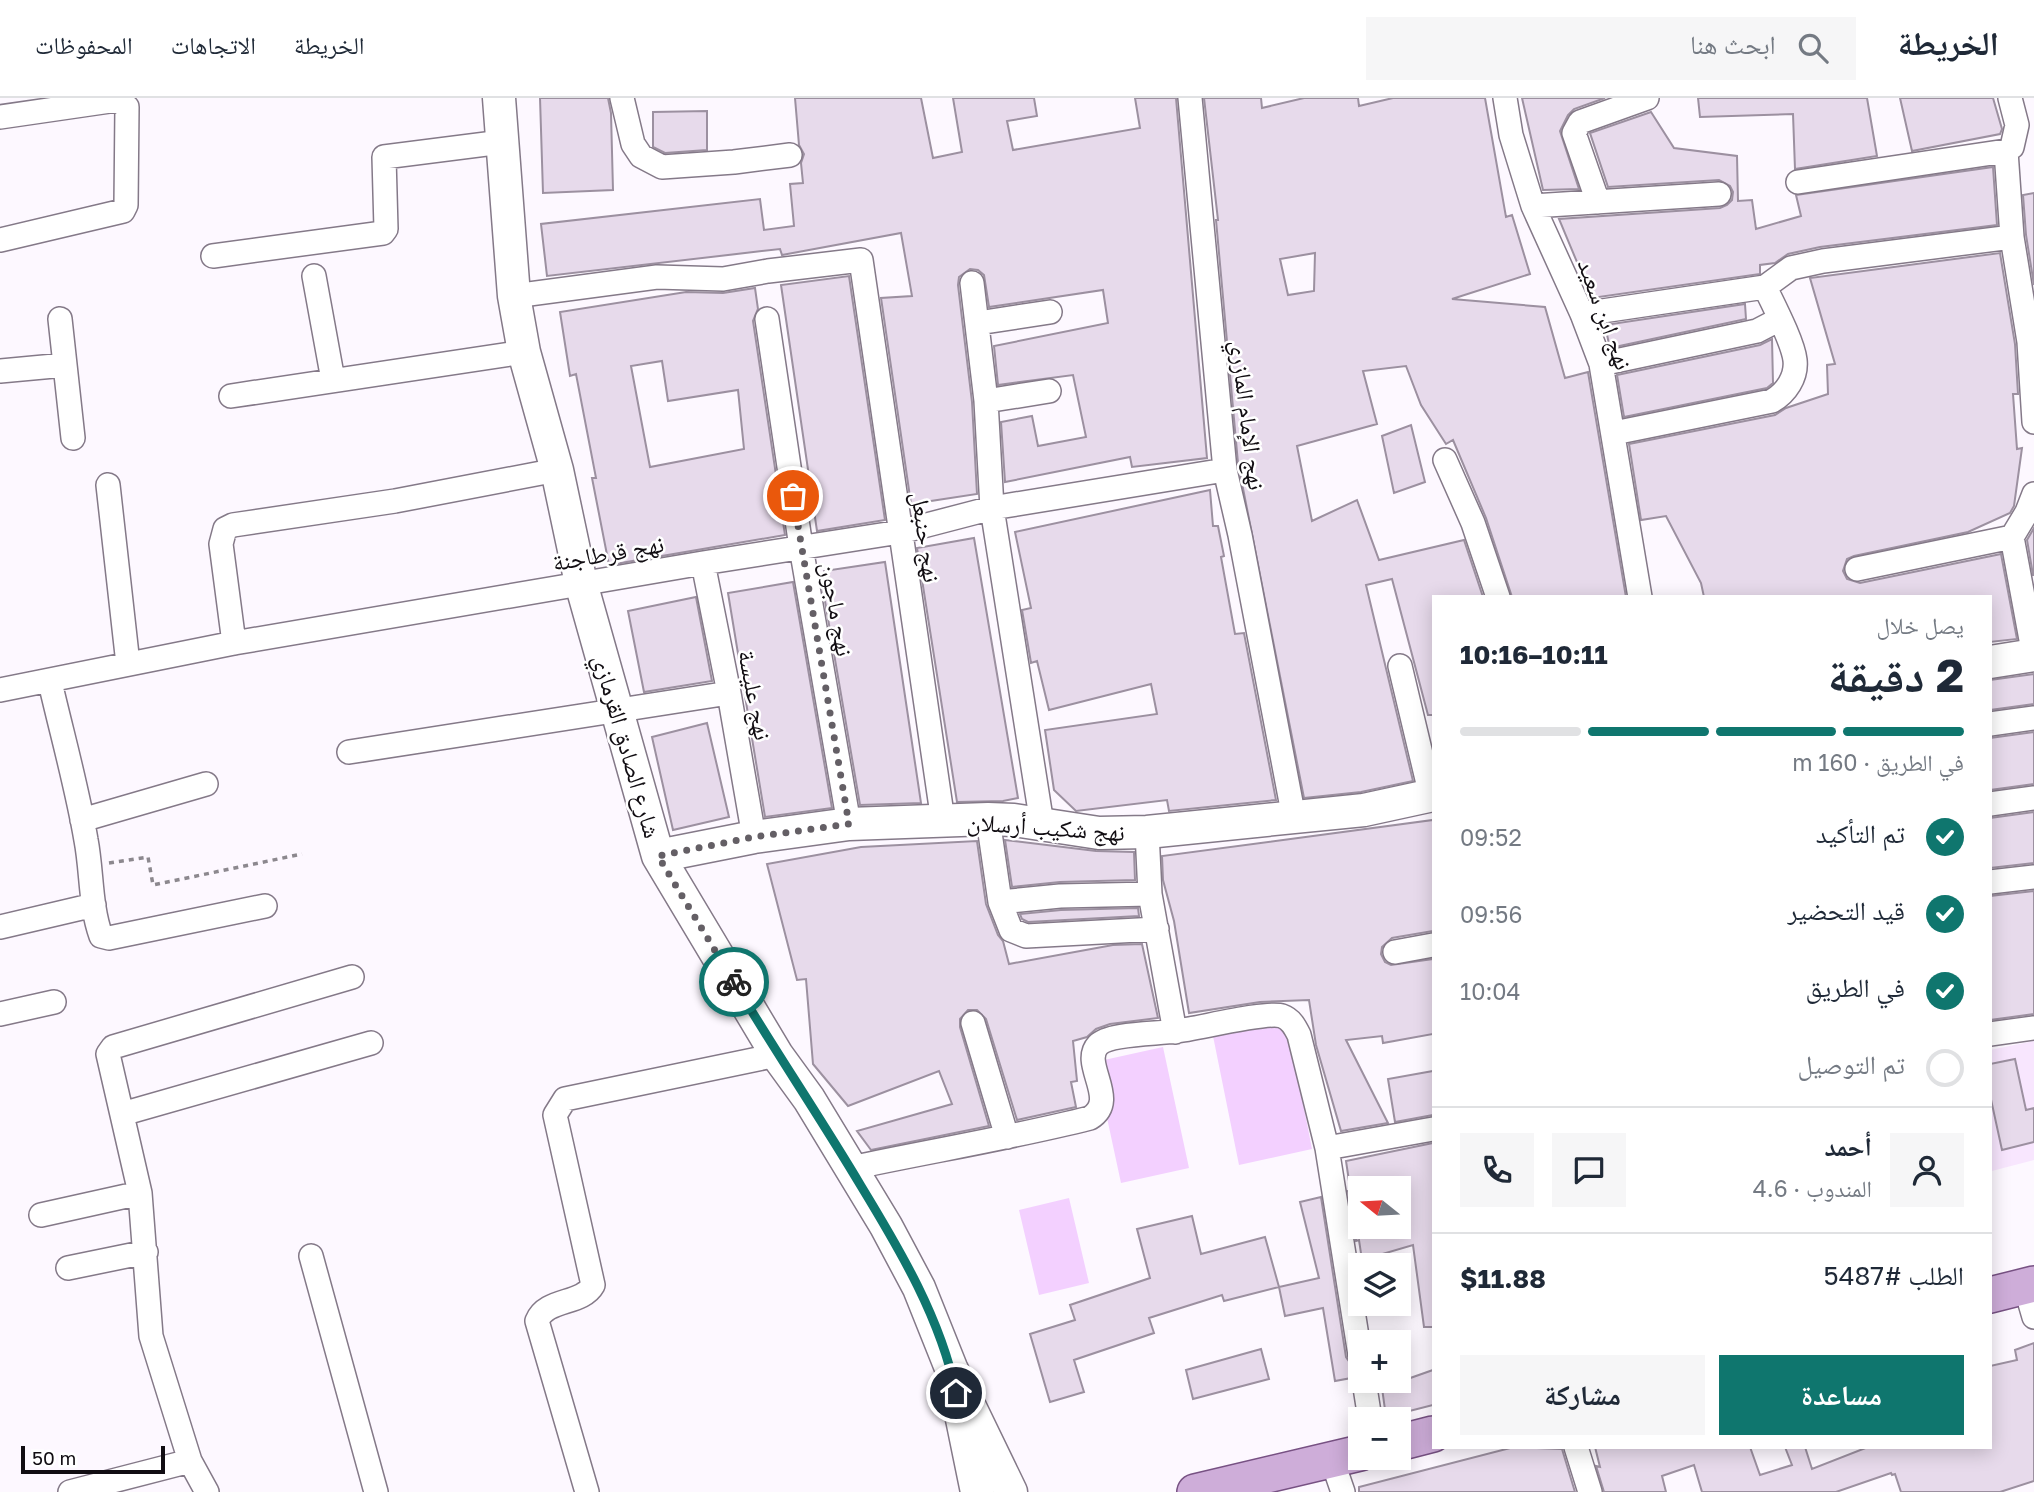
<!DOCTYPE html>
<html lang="ar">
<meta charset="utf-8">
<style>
:root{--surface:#fff;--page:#f6f6f7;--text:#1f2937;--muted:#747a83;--line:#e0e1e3;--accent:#0f766e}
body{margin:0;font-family:"Golos Text","Noto Naskh Arabic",sans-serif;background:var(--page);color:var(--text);direction:rtl;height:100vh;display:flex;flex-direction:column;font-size:26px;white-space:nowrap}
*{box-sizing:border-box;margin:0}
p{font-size:23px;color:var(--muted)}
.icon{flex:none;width:38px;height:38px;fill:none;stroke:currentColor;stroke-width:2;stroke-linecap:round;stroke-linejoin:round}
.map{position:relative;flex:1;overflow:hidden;direction:ltr}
.sheet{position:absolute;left:1432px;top:497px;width:560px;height:854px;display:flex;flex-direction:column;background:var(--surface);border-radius:0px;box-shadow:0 4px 18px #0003;direction:rtl}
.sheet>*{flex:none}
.needle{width:46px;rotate:288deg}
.tools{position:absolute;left:1348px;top:1078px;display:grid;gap:14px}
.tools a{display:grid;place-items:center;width:63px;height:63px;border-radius:0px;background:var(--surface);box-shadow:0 4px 18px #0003;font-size:35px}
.scale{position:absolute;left:21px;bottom:18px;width:144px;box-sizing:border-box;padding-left:7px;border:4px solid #110d12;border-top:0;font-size:19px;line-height:24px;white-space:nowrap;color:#110d12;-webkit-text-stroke:5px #fff;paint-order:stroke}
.pin{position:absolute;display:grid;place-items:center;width:60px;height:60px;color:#fff;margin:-30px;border:4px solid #fff;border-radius:50%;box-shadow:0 2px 7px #0007}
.courier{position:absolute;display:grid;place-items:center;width:70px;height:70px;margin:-35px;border:5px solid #0f766e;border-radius:50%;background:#fff;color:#222;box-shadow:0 2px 9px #0007}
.headline em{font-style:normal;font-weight:700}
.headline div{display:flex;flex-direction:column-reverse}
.headline{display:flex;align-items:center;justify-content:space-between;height:119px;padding:0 28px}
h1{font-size:46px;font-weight:700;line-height:52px}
.bar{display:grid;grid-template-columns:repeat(4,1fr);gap:10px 7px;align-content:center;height:84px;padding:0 28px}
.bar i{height:9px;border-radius:5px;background:var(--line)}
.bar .current{background:var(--accent)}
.bar p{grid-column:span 4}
.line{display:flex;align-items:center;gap:18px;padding:0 28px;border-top:2px solid var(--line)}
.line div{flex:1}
.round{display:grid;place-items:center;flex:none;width:74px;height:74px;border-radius:0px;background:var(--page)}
ol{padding:0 28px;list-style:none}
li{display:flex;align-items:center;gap:21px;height:77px}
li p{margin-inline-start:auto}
li .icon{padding:7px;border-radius:50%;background:var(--accent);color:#fff;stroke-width:4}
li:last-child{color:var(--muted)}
li i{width:38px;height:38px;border:4px solid var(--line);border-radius:50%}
.primary-button{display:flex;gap:14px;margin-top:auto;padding:14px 28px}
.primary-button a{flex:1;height:80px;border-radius:0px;background:var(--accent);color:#fff;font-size:28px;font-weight:700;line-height:80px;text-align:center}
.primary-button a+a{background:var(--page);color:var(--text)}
header{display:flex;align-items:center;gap:42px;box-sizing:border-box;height:98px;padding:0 35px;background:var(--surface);border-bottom:2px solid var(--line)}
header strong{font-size:33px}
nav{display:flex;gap:38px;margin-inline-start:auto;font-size:24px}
.search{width:490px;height:63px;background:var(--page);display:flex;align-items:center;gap:18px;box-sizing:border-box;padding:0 24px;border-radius:0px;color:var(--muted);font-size:26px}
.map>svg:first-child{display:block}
.built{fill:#f8e6fe}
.green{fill:#f3d0ff}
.building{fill:#e7daeb;stroke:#9c90a0;stroke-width:2;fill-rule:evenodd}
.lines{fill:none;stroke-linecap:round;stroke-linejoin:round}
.street-casing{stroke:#847988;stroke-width:26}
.secondary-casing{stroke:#847988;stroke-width:35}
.primary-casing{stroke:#775183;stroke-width:38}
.path{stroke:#8c888e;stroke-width:3.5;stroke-dasharray:5 5;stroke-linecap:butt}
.street{stroke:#fff;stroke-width:23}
.secondary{stroke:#fff;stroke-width:32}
.primary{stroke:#ceadd9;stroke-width:35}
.done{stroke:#645f65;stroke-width:7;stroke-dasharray:0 12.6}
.route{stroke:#0f766e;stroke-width:9}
.labels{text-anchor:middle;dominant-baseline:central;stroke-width:5;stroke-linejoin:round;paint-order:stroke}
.street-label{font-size:24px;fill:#110d12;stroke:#fff}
</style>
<header>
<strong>الخريطة</strong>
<div class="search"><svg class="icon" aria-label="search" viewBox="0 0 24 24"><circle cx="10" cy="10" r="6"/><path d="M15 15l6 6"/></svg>ابحث هنا</div>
<nav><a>الخريطة</a><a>الاتجاهات</a><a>المحفوظات</a></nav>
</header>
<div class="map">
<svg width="2034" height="1394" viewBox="0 0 2034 1394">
<rect width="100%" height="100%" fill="#fdf8ff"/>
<path class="built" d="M2034 943V1062L1992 1073 1990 1063V952Z"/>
<path class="green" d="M1287 923 1312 1051 1239 1067 1213 938Z
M1163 949 1189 1070 1121 1085 1095 964Z
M1069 1100 1089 1185 1039 1197 1019 1112Z"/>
<path class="building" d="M540 0H608L611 15 613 92 543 95Z
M795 0H921L933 60 962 54 953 0H1034L1037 18 1007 23 1013 52 1140 30 1135 0H1176L1207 360 1132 369 1130 359 1005 384 1001 324 1032 318 1038 348 1086 339 1073 277 998 287 994 248 1108 225 1103 192 989 209 984 177 978 172 970 171 959 179 958 187 972 304 977 396 911 406 881 200 912 198 901 135 782 157 780 151 547 178 541 126 760 101 764 132 794 128 790 86 803 85 801 65 804 56 799 47Z
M1204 0H1261L1262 10 1304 0H1358L1359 8 1393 0H1485L1506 119 1512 117 1530 176 1452 201 1545 209 1565 280 1588 274 1626 499H1512L1486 420 1453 342 1446 346 1421 307 1406 268 1363 273 1377 326 1297 348 1312 423 1357 402 1379 462 1464 442 1483 499H1433V617H1428L1392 481 1366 487 1413 683 1361 694 1304 700 1238 365 1216 122H1218ZM1315 155 1314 193 1288 197 1280 161Z
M1522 0H1605L1574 11 1568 17 1560 33 1579 91 1543 92Z
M1698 0H1867L1877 58 1795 71 1793 16 1700 19Z
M1900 0H1993L2002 31 2000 36 1912 53Z
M707 13V52L665 55 653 49V14Z
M1651 14 1674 50 1737 58 1738 103 1752 102 1756 131 1801 118 1796 97 1993 69 1997 127 1820 149 1788 156 1775 165 1760 167V176L1592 200 1559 121 1720 110 1727 107 1732 102 1733 94 1730 88 1719 82 1608 89 1590 35Z
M2034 95V187L2026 137 2023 97Z
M2000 155 2015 246 2018 296H2013L2017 351 2022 350 2014 408 2010 415 1968 434 1854 458 1847 461 1843 473 1847 481 1860 485 2001 456 2017 541 1990 544V499H1704L1701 485 1666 418 1641 422 1629 346 1775 317 1786 310 1828 296 1827 267 1835 266 1810 180Z
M849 178 885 422 817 433 781 187Z
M755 190 758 211 753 223 785 437 609 467 592 380H596L576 276 570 278 560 214 686 194 723 195ZM662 263 668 303 738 292 744 351 650 369 631 268Z
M1745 206 1746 221 1610 250 1609 246 1605 227Z
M1772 241 1773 285 1767 290 1624 319 1617 277 1760 247Z
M1411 327 1425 384 1394 395 1382 338Z
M1210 392 1213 428H1218L1224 458 1221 459 1235 536 1244 535 1276 702 1169 713 1167 702 1076 713 1054 692 1045 632 1157 616 1151 586 1049 612 1037 563 1031 565 1022 512 1031 510 1015 434Z
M2034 430V477H2033L2027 442Z
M974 440 1018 700 1003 703 957 704 917 450Z
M885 464 921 705 860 707 821 480 825 479 824 473Z
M793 484 832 710 765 719 728 495Z
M696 499 712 583 644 594 628 513Z
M2034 576V606L1990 612V582Z
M707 625 729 719 673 732 652 639Z
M2034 634V686L1990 692V640Z
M2034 714V765L1990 770V720Z
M1433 722V833L1392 840 1382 849 1381 856 1385 864 1391 867 1433 861V936L1383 945 1382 938 1346 942 1388 1025 1341 1033 1316 947 1309 902 1260 904 1189 915 1174 823 1163 782 1162 758Z
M1005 742 1096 753 1134 754 1135 782 1060 784 1012 789Z
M977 743 986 806 998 837 1003 843 1009 866 1113 847 1142 846 1158 920 1110 926 1096 931 1087 939 1073 943 1077 983 1071 984 1076 1009 1017 1022 986 921 977 912H968L960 921V929L989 1028 871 1052 857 1033 952 1006 939 973 848 1008 813 966 806 881 797 882 767 766 861 749Z
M2034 793V916L1990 922V798Z
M1138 810 1139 818 1028 824 1022 821 1020 816 1061 812Z
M2015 961 2026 1012 2034 1010V1044L2002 1052 1990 997V966Z
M1433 973V1017L1395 1024 1388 981Z
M1433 1045V1229H1424L1413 1147 1362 1162 1359 1142 1356 1143 1348 1093 1358 1090H1350L1346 1063ZM1360 1090H1398V1129H1360Z
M1321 1099 1346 1259 1355 1272 1351 1280 1335 1283 1323 1210 1285 1218 1279 1189 1319 1180 1300 1104Z
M1192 1118 1201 1156 1265 1139 1279 1189 1224 1203 1222 1197 1149 1220 1154 1235 1074 1262 1084 1294 1050 1304 1030 1236 1075 1222 1070 1207 1150 1180 1137 1131Z
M2034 1245V1383L2000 1394H1901L1895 1376 1892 1377 1891 1375 1836 1394H1702L1694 1367 1662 1378 1666 1394H1604L1596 1368 1600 1369 1595 1349H1750L1760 1377 1792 1367 1785 1349H1805L1812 1371 1868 1349H1990V1268L2017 1262 2015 1252Z
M1261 1251 1269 1281 1193 1301 1186 1272Z
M1433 1272V1307L1386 1319 1382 1290Z
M1514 1349 1562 1351 1575 1394H1359V1389Z"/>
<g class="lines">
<defs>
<path id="street" d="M622 0 633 46 641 58 662 69 734 64 790 57
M1190 0 1225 372 1240 437 1294 720
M1505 0 1511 37 1533 108 1582 216 1601 266 1640 499
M2010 0 2017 27 2012 49 2006 53 2012 139 2029 244 2034 324
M0 19 117 2 127 9 126 107 123 113 0 142
M1798 84 2006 53
M1598 104 1574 35 1580 24 1647 0
M1533 108 1719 96
M213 158 383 135 386 131 384 59 502 44
M314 178 333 282
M972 185 986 303 992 410 1042 726
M514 198 657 179 723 181 768 173 861 162 943 723
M1582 216 1765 189 1791 170 1823 163 2012 139
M60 221 73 340
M767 221 801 449 849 726
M978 225 1050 214
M1601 266 1757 233 1780 221
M0 273 65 267
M231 298 524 254
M986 303 1049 293
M1614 335 1772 303C1786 295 1797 279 1795 262 1793 244 1773 206 1765 189
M1445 362 1473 425 1498 499
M108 387 128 566
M703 465 729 595 754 739
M1857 471 2012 439
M234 545 221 446 225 431 233 427 395 403 557 372
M2034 558 2012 439 2027 414 2034 396
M1400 568 1431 698
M50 584C62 636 77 689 86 742 92 773 90 808 101 838L109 840 265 808
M0 592 234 545 703 465 900 434 992 410 1225 372
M1990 626 2034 620
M349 654 729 595
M1990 706 2034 700
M988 721 1000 804 1011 832 1026 838 1157 831
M82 722 206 686
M1147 734 1150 796 1175 934
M1990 784 2034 779
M1000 804 1060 798 1150 796
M0 829 94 807
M1395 854 1433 847
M0 916 54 904
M973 925 1007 1039
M1990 936 2034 930
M122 1016 371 945
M1327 1050 1433 1031
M851 1070C930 1053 1011 1040 1090 1020 1120 1002 1080 966 1098 947 1109 935 1158 936 1176 933 1196 931 1267 913 1282 918 1291 921 1295 929 1299 937L1327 1050 1360 1257
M41 1117 140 1095
M311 1158 376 1394
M68 1170 146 1154
M2025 1188 2034 1219
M1364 1283 1370 1321
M1576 1349 1590 1394
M1332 1362 1343 1394
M70 1394 190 1363
M207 1394 190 1363 151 1238 140 1095 108 956 113 949 352 879
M587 1394 537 1223C546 1200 582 1207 593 1187L555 1017 565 1001 777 957"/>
<path id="secondary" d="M499 0 514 198 524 254 557 372 581 485 658 758 777 957 809 1001 886 1128 919 1190 951 1270 1011 1394
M1990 564 2034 557
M658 758 754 739 849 726 988 721 1014 722 1099 735 1147 734 1364 712 1433 697
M961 1316 977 1394"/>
<path id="primary" d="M1990 1197 2034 1186
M1398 1345 1433 1336
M1195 1394 1360 1355"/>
</defs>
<use href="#street" class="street-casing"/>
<use href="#secondary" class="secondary-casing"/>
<use href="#primary" class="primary-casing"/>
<path class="path" d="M109 765 148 759 153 787 302 756"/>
<use href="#street" class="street"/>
<use href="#secondary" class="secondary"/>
<use href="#primary" class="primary"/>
</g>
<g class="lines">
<path class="done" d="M734 884 658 758 754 739 849 726 793 398"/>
<path class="route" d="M734 884C775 953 820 1019 861 1088 900 1152 941 1221 956 1295"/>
</g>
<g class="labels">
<g class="street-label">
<text transform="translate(1606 216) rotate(70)">نهج ابن سعيد</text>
<text transform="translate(1249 317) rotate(83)">نهج الإمام المازري</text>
<text transform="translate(927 439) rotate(82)">نهج حنبعل</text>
<text transform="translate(608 454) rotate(-10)">نهج قرطاجنة</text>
<text transform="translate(838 511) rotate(80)">نهج ماجون</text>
<text transform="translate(756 597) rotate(79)">نهج عليسة</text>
<text transform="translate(628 648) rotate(74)">شارع الصادق القرمازي</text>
<text transform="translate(1046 728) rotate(4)">نهج شكيب أرسلان</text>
</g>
</g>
</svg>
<div class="tools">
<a><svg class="needle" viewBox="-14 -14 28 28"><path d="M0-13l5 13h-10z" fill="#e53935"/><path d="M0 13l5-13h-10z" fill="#747a83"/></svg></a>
<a><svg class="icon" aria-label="layers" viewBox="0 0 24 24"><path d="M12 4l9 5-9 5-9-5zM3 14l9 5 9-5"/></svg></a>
<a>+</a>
<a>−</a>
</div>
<div class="scale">50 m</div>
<div class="pin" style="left:793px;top:398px;background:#ea580c"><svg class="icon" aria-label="bag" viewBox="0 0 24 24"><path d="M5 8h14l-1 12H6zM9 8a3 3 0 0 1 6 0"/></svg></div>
<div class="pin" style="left:956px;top:1295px;background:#1f2937"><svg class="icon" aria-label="home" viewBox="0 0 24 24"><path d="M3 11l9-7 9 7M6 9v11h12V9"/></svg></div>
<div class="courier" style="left:734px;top:884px"><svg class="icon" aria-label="bike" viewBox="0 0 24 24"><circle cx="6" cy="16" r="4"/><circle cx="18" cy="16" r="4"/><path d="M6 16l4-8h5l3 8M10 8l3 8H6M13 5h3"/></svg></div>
<section class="sheet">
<div class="headline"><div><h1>2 دقيقة</h1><p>يصل خلال</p></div><em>10:11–10:16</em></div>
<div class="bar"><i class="current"></i><i class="current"></i><i class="current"></i><i></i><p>في الطريق · 160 m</p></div>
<ol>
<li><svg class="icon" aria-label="check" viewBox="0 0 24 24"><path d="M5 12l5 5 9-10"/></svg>تم التأكيد<p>09:52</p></li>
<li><svg class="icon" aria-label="check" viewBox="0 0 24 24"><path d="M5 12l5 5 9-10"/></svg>قيد التحضير<p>09:56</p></li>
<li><svg class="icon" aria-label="check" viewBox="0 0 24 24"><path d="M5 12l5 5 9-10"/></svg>في الطريق<p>10:04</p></li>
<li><i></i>تم التوصيل</li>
</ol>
<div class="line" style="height:126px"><a class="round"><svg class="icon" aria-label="person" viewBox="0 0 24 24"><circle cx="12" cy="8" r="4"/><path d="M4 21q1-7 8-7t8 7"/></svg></a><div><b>أحمد</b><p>المندوب · 4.6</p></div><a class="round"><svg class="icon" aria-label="chat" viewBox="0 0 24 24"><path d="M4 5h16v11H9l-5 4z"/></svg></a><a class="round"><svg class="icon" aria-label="phone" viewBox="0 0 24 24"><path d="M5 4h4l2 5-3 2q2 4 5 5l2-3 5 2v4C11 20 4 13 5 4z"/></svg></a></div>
<div class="line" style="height:91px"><div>الطلب #5487</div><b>$11.88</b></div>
<div class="primary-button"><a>مساعدة</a><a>مشاركة</a></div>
</section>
</div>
